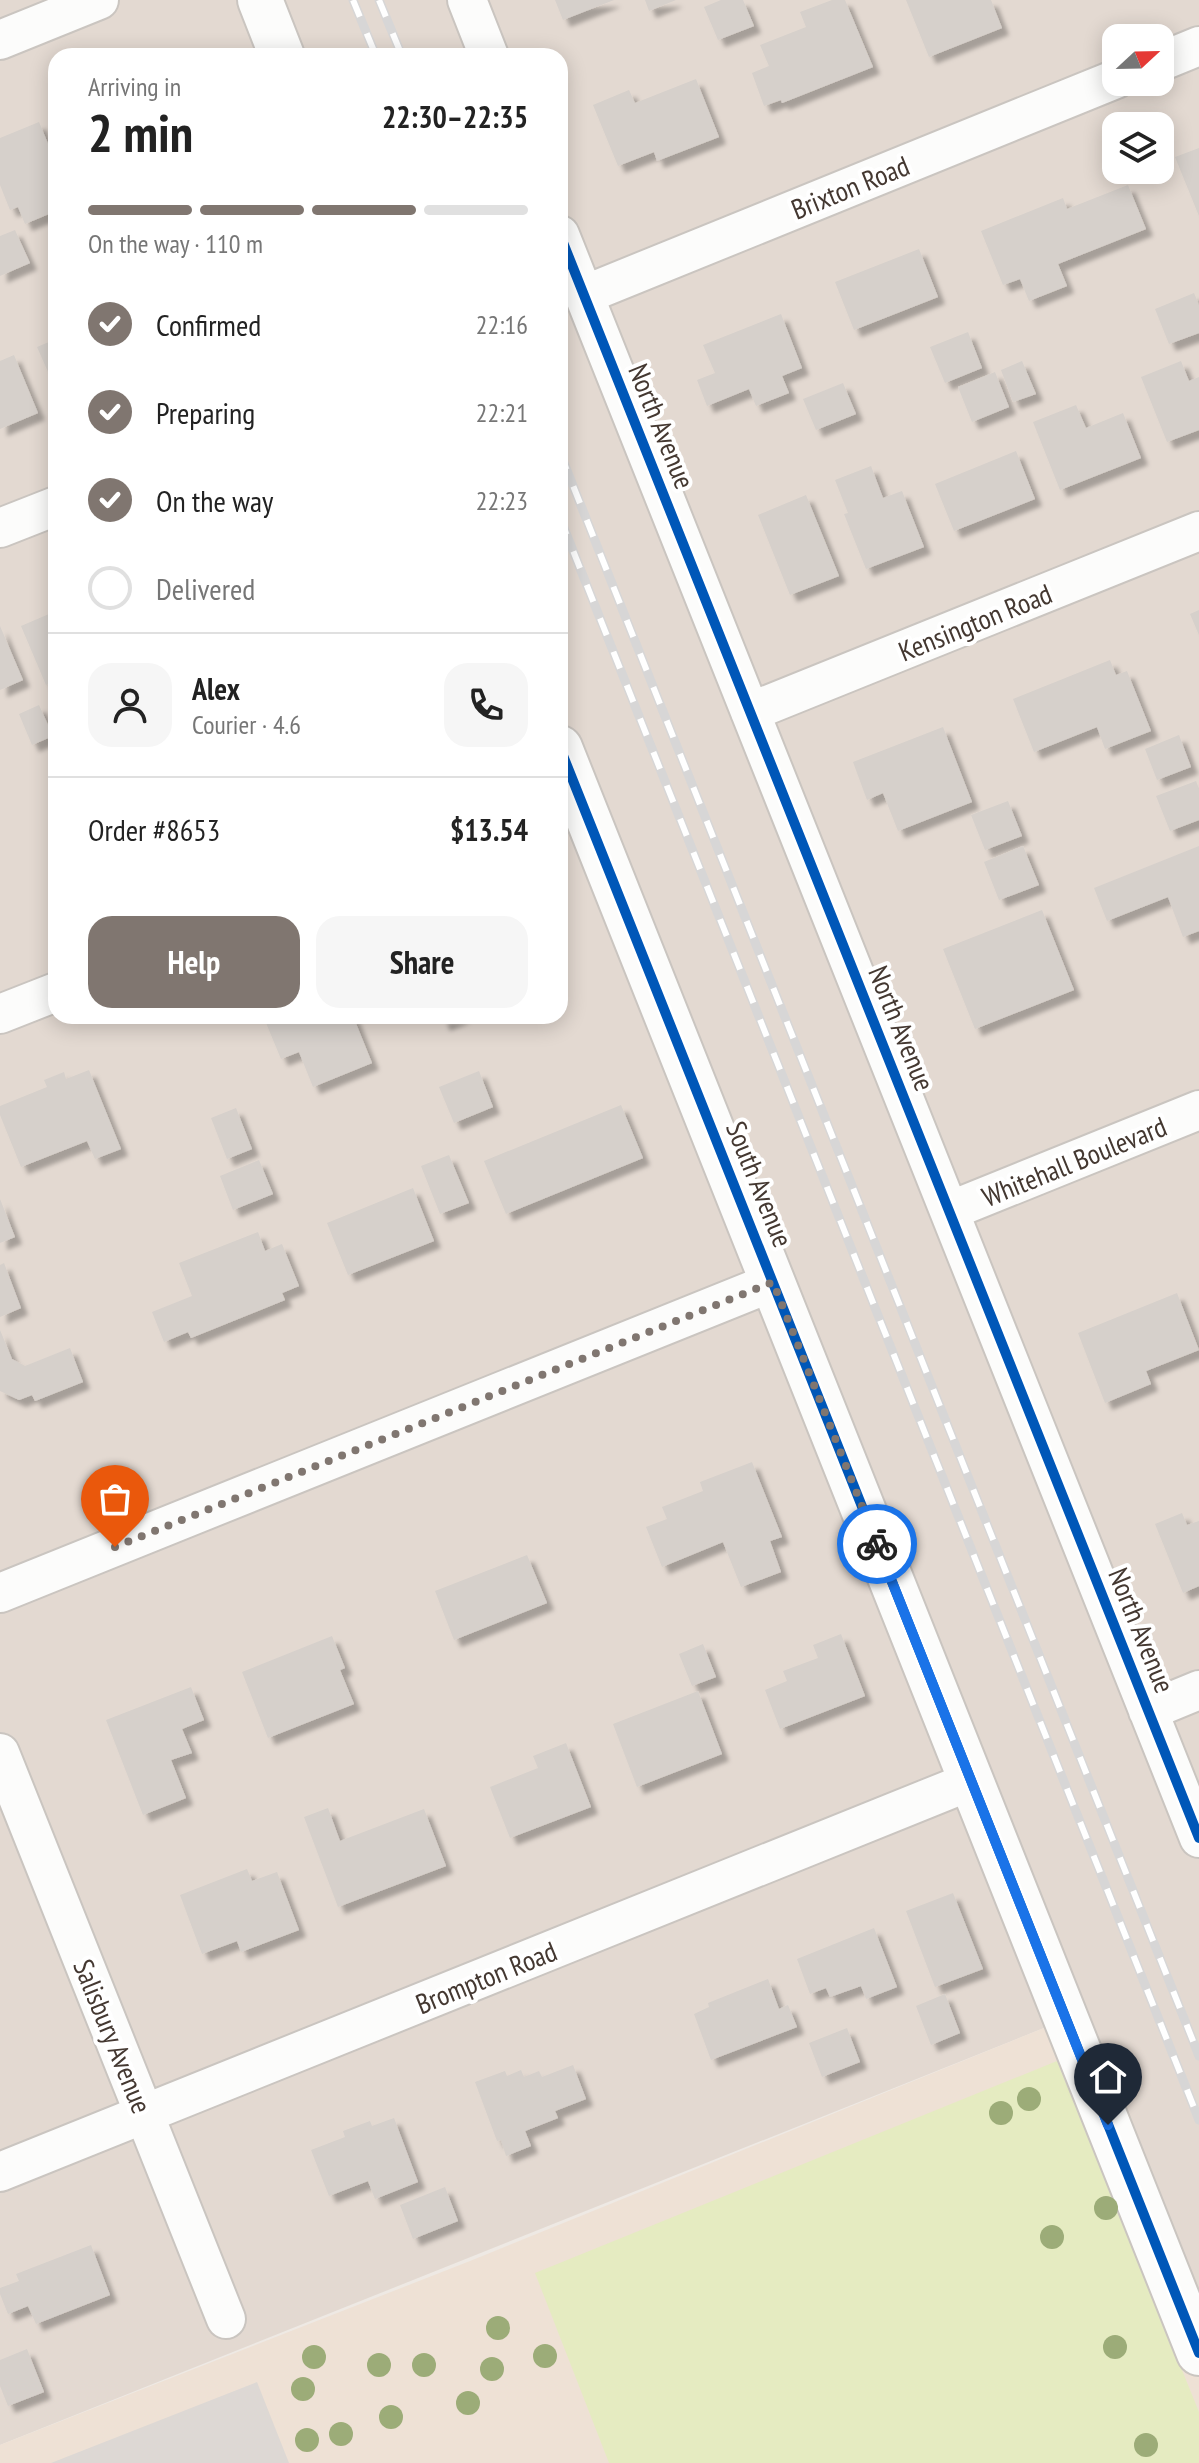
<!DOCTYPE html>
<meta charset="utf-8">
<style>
:root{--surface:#fff;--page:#f6f6f6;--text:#222;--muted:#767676;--line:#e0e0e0;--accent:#807670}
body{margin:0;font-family:"PT Sans Narrow",sans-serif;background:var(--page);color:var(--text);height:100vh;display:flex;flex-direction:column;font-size:30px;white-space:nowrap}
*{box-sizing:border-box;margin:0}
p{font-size:26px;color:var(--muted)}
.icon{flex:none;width:44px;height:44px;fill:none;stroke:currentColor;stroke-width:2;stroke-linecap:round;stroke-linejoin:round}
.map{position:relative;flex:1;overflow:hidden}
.panel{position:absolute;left:48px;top:48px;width:520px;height:976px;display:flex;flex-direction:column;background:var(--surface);border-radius:24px;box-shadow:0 4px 20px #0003}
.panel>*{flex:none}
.needle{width:52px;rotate:68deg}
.tools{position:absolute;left:1102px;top:24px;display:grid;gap:16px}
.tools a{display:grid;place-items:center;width:72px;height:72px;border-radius:16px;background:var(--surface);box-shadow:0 4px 20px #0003;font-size:40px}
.pin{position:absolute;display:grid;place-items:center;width:68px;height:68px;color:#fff;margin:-82px -34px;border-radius:50% 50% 50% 0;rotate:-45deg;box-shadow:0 0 8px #0007}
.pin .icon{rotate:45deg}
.courier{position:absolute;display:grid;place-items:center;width:80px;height:80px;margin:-40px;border:6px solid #1a73e8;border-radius:50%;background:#fff;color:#222;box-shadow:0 2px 10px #0007}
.summary em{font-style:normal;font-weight:700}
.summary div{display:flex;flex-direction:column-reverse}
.summary{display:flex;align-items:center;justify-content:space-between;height:136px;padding:0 40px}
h1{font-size:52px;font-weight:700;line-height:60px}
.bar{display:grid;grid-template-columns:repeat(4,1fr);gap:12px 8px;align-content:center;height:96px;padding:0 40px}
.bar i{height:10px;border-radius:6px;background:var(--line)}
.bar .active{background:var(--accent)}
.bar p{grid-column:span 4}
.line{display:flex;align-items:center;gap:20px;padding:0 40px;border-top:2px solid var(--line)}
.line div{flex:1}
.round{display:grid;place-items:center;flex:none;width:84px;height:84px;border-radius:24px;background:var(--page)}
ol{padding:0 40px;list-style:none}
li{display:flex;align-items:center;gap:24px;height:88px}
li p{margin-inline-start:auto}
li .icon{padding:8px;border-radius:50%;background:var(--accent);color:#fff;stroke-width:4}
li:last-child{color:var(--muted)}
li i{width:44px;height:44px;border:4px solid var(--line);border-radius:50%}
.cta{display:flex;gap:16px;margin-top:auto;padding:16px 40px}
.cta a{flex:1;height:92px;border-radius:24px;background:var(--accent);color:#fff;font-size:32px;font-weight:700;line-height:92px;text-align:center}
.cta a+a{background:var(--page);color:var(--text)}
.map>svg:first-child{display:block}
.residential{fill:#e3d9d1;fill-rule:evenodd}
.education{fill:#eee1d5}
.green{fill:#e5ebc1}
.parking{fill:#ddd8d4}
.building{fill:#d6d0cb;filter:url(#shadow)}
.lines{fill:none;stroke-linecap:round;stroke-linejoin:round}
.minor-casing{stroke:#cac5c0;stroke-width:42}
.tertiary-casing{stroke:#cac5c0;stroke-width:48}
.minor{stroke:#fcfcfb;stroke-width:38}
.tertiary{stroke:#fcfcfb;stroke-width:44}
.rail-casing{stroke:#d7d6d6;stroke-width:9}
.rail{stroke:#fff;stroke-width:6;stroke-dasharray:18;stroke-linecap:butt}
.cycleway-casing{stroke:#fff;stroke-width:15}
.cycleway{stroke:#0057b8;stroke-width:10}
.tree{fill:#9cac78}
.done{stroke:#807670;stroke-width:8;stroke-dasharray:0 14.4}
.route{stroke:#1a73e8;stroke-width:10}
.labels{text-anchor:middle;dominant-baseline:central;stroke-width:8;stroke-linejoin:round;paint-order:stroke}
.street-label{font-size:28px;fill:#443831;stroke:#fff}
</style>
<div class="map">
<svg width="1199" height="2463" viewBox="0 0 1199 2463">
<defs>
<filter id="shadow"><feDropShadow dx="7" dy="7" stdDeviation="2" flood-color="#0004"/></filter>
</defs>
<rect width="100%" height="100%" fill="#eee9e4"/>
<path class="residential" d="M0 0H1199V2368L1059 2022 0 2445ZM1116 38H1160V82H1116ZM56 56H560V1016H56ZM1116 126H1160V170H1116Z"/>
<path class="education" d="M1066 2019 1199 2354V2463H0V2445L470 2261Z"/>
<path class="green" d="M1057 2061 1199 2412V2463H609L535 2273Z"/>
<path class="parking" d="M257 2382 289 2463H51Z"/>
<path class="building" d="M555 0H614L563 20Z
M645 0H676L649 11Z
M721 0H743L754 26 718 40 704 7Z
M832 0H845L873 67 782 103 781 100 764 106 752 73 769 66 760 45 806 27 800 12Z
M906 0H991L1002 28 929 57Z
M696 79 719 137 657 161 654 152 618 166 593 105 629 90 635 103Z
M39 122 56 163V211L25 224 18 207 10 210 0 185V138Z
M1199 148V216L1175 157Z
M1128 185 1146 229 1058 264 1067 286 1029 301 1020 279 1003 285 981 231 1063 198 1067 209Z
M15 230 30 263 0 276V236Z
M919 249 938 297 854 330 835 282Z
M1194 293 1199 305V333L1169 344 1155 309Z
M781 314 802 368 782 376 789 393 756 406 749 389 707 406 697 380 715 373 703 345Z
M968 332 982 368 945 383 930 347Z
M56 339V371L49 374 37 347Z
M14 355 38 413 0 429V361Z
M1022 361 1036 394 1013 402 1001 370Z
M1181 361 1189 381 1199 377V430L1167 442 1141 377Z
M995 372 1009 407 972 422 958 387Z
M843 383 856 414 816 430 803 399Z
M1076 405 1086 428 1123 413 1141 458 1060 490 1033 422Z
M1016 451 1035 499 954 531 935 484Z
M871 466 883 498 902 491 924 547 866 569 844 514 848 513 835 480Z
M806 495 839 576 790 595 758 515Z
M1199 610V635L1190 614Z
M56 611V681L46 685 21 626Z
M0 626 23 680 0 690Z
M1110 660 1116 675 1127 671 1151 731 1105 749 1097 727 1034 752 1013 699Z
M39 705 53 736 32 745 19 714Z
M943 727 972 802 898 831 883 793 867 800 853 762Z
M1179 735 1191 767 1157 780 1145 749Z
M1196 781 1199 789V820L1170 831 1156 796Z
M1008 801 1022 836 985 850 971 815Z
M1023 846 1039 885 999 900 984 862Z
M1199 846V931L1183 937 1168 897 1107 921 1094 888Z
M1042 910 1074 990 975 1029 943 949Z
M270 1016H353L372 1063 313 1087 299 1052 281 1059 264 1018Z
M440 1016H464L443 1024Z
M89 1070 121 1149 95 1159 87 1141 21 1167 0 1115V1106L47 1087 44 1080 64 1072 66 1079Z
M479 1071 493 1107 454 1123 439 1087Z
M621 1105 643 1158 506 1214 484 1161Z
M236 1108 252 1149 227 1159 211 1118Z
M449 1155 469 1203 440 1214 421 1166Z
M259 1160 273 1194 233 1210 220 1176Z
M413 1188 434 1241 348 1275 327 1223Z
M0 1199 15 1237 0 1243Z
M258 1232 265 1251 282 1244 299 1286 282 1293 285 1300 191 1338 188 1332 164 1342 152 1312 192 1296 179 1263Z
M4 1263 21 1308 0 1317V1265Z
M1177 1293 1199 1350 1146 1371 1151 1384 1105 1403 1078 1333Z
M0 1330 12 1359 25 1366 70 1348 83 1382 35 1401 32 1395 19 1400 0 1391Z
M752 1462 782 1537 770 1541 781 1572 741 1587 723 1542 662 1567 646 1527 667 1519 662 1507 703 1491 700 1482Z
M1182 1513 1187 1525 1199 1521V1586L1183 1593 1155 1524Z
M527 1555 547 1603 454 1640 435 1591Z
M841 1634 865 1696 780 1729 765 1690 787 1681 783 1671 818 1658 813 1645Z
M332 1636 345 1668 340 1670 354 1704 268 1738 242 1672Z
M703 1644 716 1677 692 1686 679 1654Z
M191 1687 204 1720 182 1729 192 1753 171 1760 186 1798 143 1815 106 1720Z
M698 1691 722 1754 637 1787 613 1724Z
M566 1743 591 1807 510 1838 490 1787 538 1768 533 1756Z
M328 1808 340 1841 424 1809 446 1866 338 1907 304 1817Z
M247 1869 252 1881 277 1872 299 1930 241 1952 237 1941 202 1954 180 1895Z
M953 1893 983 1969 935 1987 906 1911Z
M874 1928 897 1987 866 1999 861 1986 830 1997 826 1988 810 1994 797 1959Z
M768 1979 779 2009 788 2005 797 2027 711 2060 694 2014 709 2007 708 2003Z
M945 1994 960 2033 931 2045 916 2006Z
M847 2028 860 2062 822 2077 809 2043Z
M573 2065 586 2099 555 2111 558 2118 525 2131 531 2146 506 2156 501 2140 497 2141 475 2082 505 2071 507 2076 521 2070 524 2077 539 2071 542 2077Z
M394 2118 418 2182 375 2199 368 2181 329 2196 311 2150 345 2137 343 2131 370 2121 372 2126Z
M445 2187 458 2221 413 2239 400 2205Z
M91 2245 110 2295 36 2324 28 2306 8 2314 0 2294V2288L19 2281 16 2274Z
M27 2349 44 2392 8 2406 0 2386V2360Z"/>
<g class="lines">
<defs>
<path id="minor" d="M467 0 489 56
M0 40 99 0
M1160 62 1199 46
M560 235 1199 1838
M584 295 1116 79
M0 528 56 506
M750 712 1199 531
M0 1014 56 992
M949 1211 1199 1110
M0 1593 773 1282
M1148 1711 1199 1690
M0 1753 226 2319
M0 2172 971 1781"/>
<path id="tertiary" d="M260 0 282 56
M560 748 1199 2353"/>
</defs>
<use href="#minor" class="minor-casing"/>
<use href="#tertiary" class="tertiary-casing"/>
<use href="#minor" class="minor"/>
<use href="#tertiary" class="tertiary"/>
<defs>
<path id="rail" d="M353 0 376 56
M379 0 402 56
M560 453 1199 2056
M560 518 1199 2120"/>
</defs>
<use href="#rail" class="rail-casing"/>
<use href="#rail" class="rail"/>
<defs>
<path id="cycleway" d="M560 235 1199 1838
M560 748 1199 2353"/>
</defs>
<use href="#cycleway" class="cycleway-casing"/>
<use href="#cycleway" class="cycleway"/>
</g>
<g class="tree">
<circle cx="1029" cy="2099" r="12"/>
<circle cx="1001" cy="2113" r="12"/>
<circle cx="1106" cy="2208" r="12"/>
<circle cx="1052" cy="2237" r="12"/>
<circle cx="498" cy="2328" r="12"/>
<circle cx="1115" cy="2347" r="12"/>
<circle cx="545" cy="2356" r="12"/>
<circle cx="314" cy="2357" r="12"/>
<circle cx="379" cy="2365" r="12"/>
<circle cx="424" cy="2365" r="12"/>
<circle cx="492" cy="2369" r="12"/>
<circle cx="303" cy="2389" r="12"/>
<circle cx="468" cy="2403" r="12"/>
<circle cx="391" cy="2417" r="12"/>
<circle cx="341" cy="2434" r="12"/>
<circle cx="307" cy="2440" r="12"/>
<circle cx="1146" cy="2445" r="12"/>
</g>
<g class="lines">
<path class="done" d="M115 1547 773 1282 877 1544"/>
<path class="route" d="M877 1544 1108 2125"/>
</g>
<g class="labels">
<g class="street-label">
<text transform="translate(850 187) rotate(-22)">Brixton Road</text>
<text transform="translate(662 426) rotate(68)">North Avenue</text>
<text transform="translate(975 622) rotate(-22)">Kensington Road</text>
<text transform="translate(902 1028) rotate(68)">North Avenue</text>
<text transform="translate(1074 1161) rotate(-22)">Whitehall Boulevard</text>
<text transform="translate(760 1184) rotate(68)">South Avenue</text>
<text transform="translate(1142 1630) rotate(68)">North Avenue</text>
<text transform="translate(486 1977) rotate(-22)">Brompton Road</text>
<text transform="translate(113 2036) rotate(68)">Salisbury Avenue</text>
</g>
</g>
</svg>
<div class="tools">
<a><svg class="needle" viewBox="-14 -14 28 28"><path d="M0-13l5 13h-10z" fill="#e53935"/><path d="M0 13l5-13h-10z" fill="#767676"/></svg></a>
<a><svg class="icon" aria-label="layers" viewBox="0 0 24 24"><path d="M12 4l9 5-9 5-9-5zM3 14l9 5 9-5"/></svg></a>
</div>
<div class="pin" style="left:115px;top:1547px;background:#ea580c"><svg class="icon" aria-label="bag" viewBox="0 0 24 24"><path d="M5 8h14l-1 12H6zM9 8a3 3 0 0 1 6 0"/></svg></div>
<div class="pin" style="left:1108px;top:2125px;background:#1f2937"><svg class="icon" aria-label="home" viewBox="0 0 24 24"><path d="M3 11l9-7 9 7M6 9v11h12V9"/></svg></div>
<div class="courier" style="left:877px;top:1544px"><svg class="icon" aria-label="bike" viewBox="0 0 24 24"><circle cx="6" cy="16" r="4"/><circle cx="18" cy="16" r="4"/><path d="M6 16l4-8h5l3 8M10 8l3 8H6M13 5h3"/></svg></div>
<section class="panel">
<div class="summary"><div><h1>2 min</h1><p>Arriving in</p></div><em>22:30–22:35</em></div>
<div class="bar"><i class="active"></i><i class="active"></i><i class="active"></i><i></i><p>On the way · 110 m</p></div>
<ol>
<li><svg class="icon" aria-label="check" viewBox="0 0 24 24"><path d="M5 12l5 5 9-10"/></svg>Confirmed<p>22:16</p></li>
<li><svg class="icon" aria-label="check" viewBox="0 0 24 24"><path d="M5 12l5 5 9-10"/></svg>Preparing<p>22:21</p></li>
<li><svg class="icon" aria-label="check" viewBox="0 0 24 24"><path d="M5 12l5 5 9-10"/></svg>On the way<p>22:23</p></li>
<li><i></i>Delivered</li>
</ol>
<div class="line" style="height:144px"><a class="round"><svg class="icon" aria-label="person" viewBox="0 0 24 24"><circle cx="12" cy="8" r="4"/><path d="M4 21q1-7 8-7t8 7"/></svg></a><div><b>Alex</b><p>Courier · 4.6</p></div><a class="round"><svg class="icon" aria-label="phone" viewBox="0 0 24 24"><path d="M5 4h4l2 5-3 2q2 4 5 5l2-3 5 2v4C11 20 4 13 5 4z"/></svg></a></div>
<div class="line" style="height:104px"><div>Order #8653</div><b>$13.54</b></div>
<div class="cta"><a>Help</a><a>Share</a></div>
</section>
</div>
